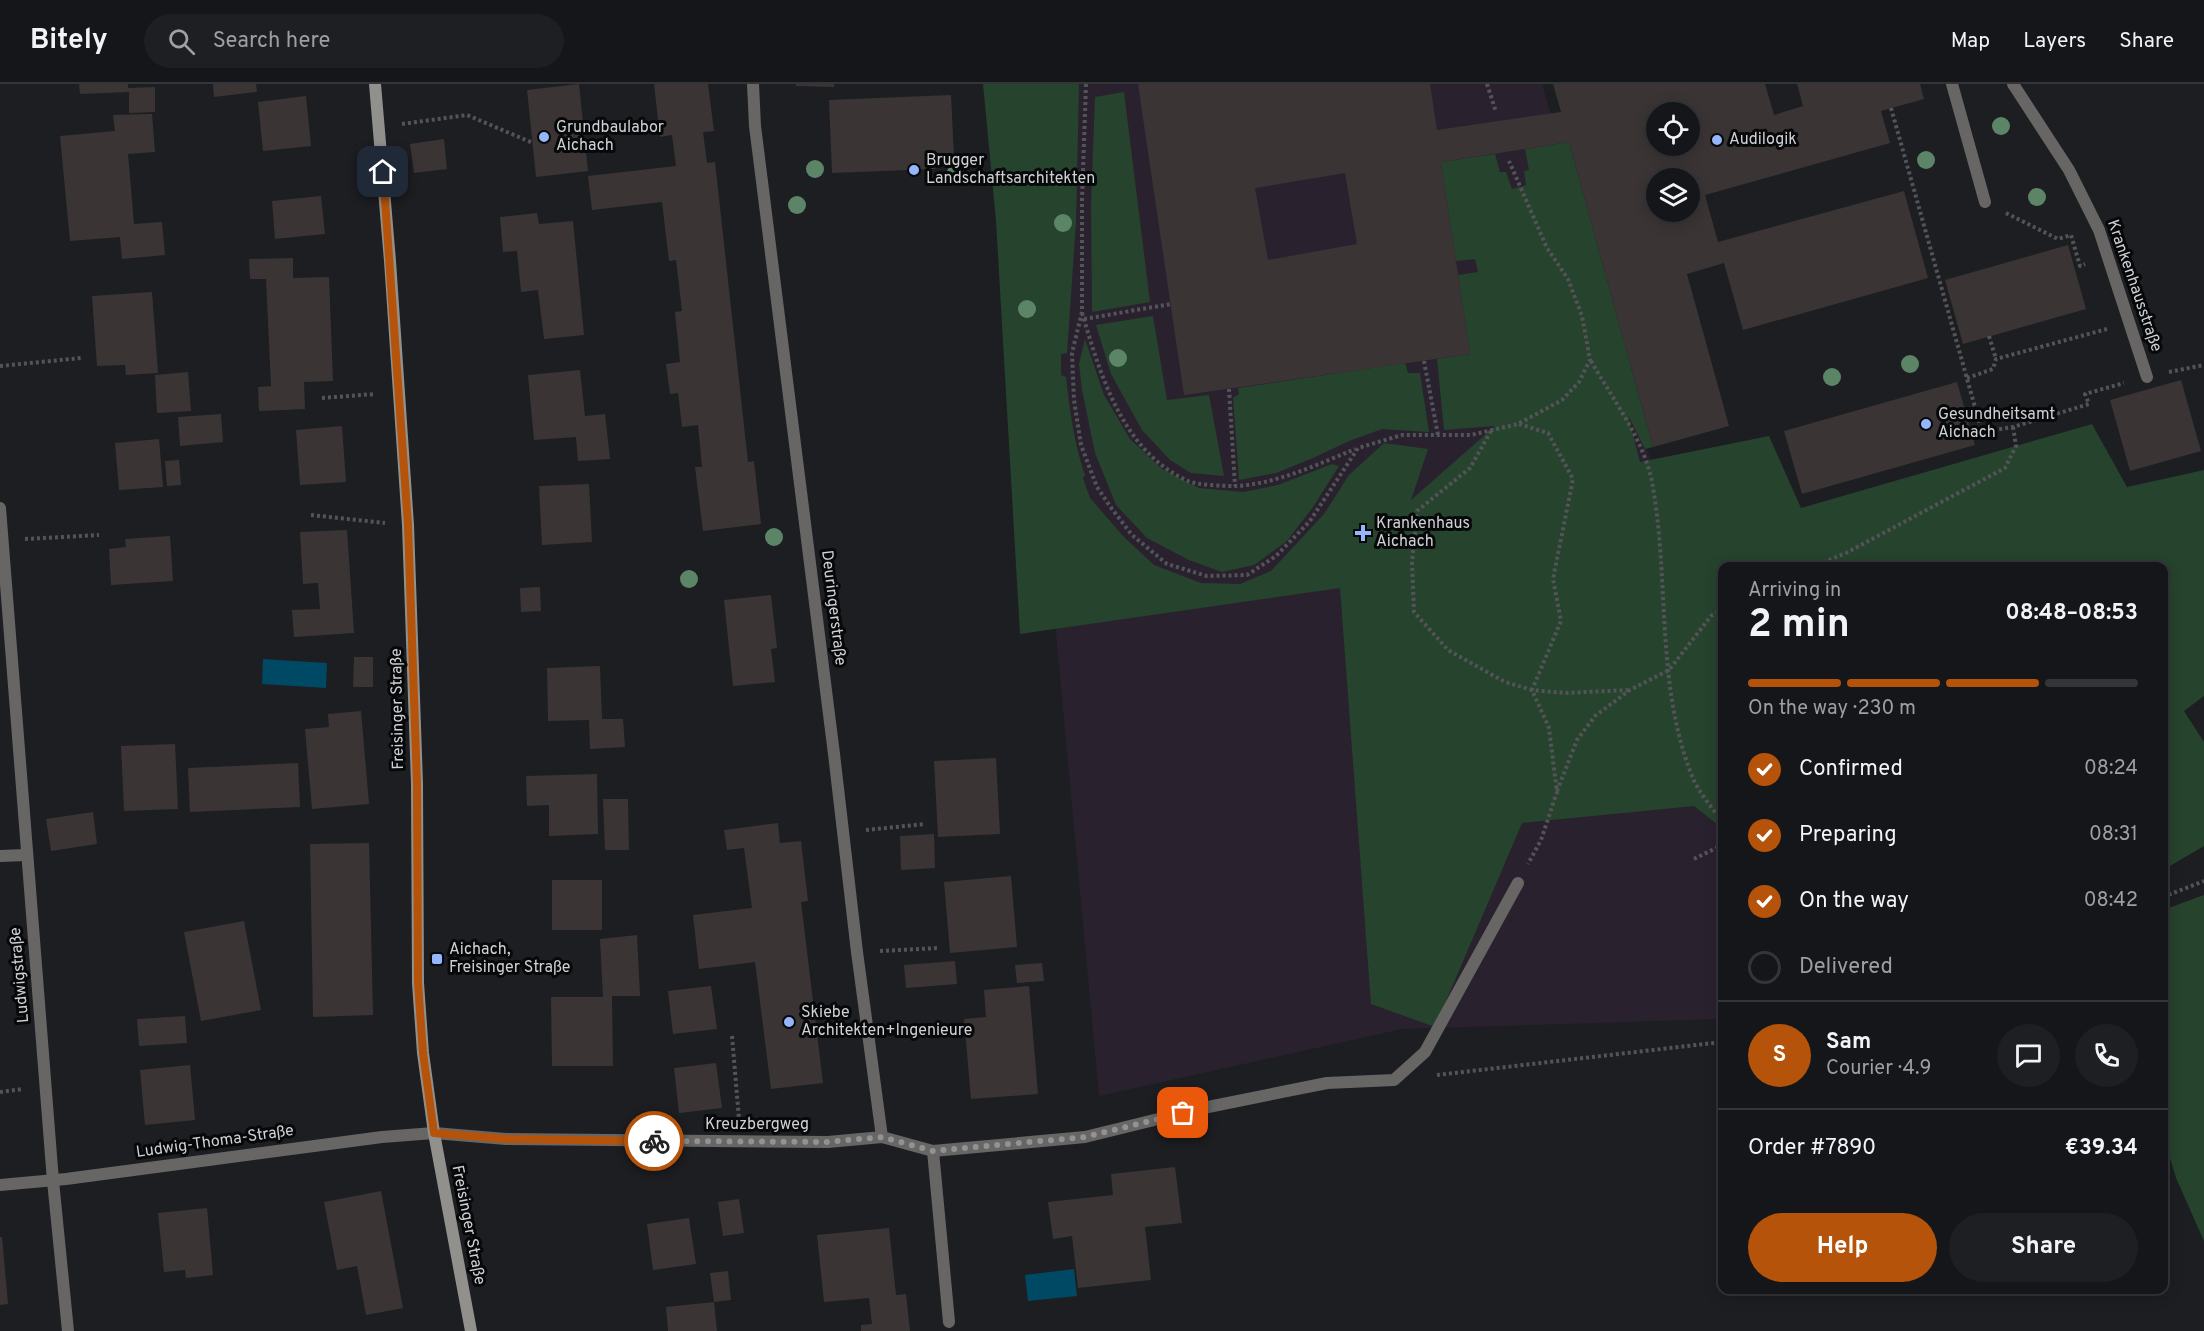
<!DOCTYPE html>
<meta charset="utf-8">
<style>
:root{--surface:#15161a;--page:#1e1f23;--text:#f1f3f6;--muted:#9d9fa2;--line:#343539;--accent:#b45309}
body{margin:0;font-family:Overpass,sans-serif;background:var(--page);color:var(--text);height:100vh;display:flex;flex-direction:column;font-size:22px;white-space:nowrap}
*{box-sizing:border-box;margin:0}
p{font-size:20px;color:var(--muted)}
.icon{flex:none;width:33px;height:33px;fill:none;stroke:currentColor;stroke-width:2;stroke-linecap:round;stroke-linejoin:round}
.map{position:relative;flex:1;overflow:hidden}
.side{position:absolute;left:1718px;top:478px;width:450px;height:732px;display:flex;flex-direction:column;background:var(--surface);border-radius:12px;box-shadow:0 3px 15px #0003,0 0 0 2px var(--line)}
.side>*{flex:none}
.controls{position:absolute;left:1646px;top:18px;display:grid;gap:12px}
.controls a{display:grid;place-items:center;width:54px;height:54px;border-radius:50%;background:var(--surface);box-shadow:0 3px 15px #0003,0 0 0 2px var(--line);font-size:30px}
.pin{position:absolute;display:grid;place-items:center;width:51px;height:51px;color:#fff;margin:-26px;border-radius:12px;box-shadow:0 3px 9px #0006}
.courier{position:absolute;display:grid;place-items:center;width:60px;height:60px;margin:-30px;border:4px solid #b45309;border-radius:50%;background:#fff;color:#222;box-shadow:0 2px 8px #0007}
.overview em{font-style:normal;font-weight:700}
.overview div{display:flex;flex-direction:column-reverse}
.overview{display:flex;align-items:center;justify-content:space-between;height:102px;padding:0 30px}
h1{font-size:39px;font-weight:700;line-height:45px}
.bar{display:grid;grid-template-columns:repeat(4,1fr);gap:9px 6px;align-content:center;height:72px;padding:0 30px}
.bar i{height:8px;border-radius:4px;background:var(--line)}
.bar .on{background:var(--accent)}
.bar p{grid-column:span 4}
.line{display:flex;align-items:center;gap:15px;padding:0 30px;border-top:2px solid var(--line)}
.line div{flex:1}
.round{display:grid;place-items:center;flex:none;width:63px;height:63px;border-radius:32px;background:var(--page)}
ol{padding:0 30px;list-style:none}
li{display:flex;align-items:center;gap:18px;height:66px}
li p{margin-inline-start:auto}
li .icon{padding:6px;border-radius:50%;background:var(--accent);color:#fff;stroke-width:4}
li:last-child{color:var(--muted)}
li i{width:33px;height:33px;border:3px solid var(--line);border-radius:50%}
.primary-button{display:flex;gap:12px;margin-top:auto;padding:12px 30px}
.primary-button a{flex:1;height:69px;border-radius:36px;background:var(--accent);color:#fff;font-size:24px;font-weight:700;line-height:69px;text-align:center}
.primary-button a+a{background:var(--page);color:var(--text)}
header{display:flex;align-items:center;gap:36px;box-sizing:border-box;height:84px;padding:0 30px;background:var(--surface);border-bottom:2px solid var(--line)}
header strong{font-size:28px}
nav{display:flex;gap:33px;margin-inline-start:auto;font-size:21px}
.search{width:420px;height:54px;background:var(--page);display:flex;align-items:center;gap:15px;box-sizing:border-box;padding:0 21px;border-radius:33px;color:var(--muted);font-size:22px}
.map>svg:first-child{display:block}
.medical{fill:#2a212f}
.green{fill:#26432d}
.water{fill:#004964}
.building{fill:#3a3534;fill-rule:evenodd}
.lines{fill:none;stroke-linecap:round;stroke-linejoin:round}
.path{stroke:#535458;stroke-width:4;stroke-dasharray:3 3;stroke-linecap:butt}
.service{stroke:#676664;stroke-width:12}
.minor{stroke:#676664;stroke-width:12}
.secondary{stroke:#91908c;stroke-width:12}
.tree{fill:#5c8467}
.done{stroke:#919296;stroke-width:6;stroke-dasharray:0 10.8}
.route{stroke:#b45309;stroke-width:8}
.poi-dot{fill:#95b6fd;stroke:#070809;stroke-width:2}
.labels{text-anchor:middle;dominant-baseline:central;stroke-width:6;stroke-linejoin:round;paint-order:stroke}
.poi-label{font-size:16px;fill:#d0d1d4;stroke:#070809;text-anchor:start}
.street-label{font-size:16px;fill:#d0d1d4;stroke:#070809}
</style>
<header>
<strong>Bitely</strong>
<div class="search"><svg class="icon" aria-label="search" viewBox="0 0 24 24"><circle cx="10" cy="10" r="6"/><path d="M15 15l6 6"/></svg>Search here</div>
<nav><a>Map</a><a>Layers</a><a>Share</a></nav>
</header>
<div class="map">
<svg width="2204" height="1247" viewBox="0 0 2204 1247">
<rect width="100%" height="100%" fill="#1c1e22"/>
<path class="medical" d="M1005 0H1542L1647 365 1722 562V935L1402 945 1099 1012Z"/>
<path class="green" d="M983 0H1079L1076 139 1067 269 1061 270V291L1066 293C1070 327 1074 359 1085 391L1083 394 1090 414 1123 452 1154 481 1201 499 1240 500 1271 487 1324 430 1349 391 1384 359 1428 365 1411 416 1495 342 1444 346 1437 275 1470 270 1458 191 1478 188 1475 175 1456 177 1441 78 1495 70 1500 88H1506L1512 105 1526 101 1524 87 1529 86 1525 65 1569 58 1653 363 1645 365 1628 331 1640 378 1769 352 1801 424 2092 340 2127 403 2204 386V612L2184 627 2204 658V762L2163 786V483H1722V744L1694 722 1522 739 1435 943 1371 920 1340 504 1020 550 996 137Z
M1124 8 1150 218 1092 228 1091 119 1095 13Z
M1153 232 1167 316 1209 311 1224 392 1191 389 1170 376 1142 346 1111 290 1096 241Z
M1085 255 1104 311 1130 355 1162 385 1199 404 1243 408 1278 401 1332 380 1339 382 1313 423 1287 457 1254 481 1222 488 1189 476 1147 454 1116 421 1095 369 1082 306 1079 280Z
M1405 279 1408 289H1420L1429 348 1382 345 1349 357 1313 374 1276 389 1239 396 1233 314 1239 310 1238 304Z
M2204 811V1157L2176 1094 2163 1051V826Z"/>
<path class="water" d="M263 575 327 579 326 604 262 600Z
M1074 1185 1077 1212 1028 1217 1025 1191Z"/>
<path class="building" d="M79 0H128V4L155 3V28L129 29V8L80 10Z
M213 0H256L257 8 214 13Z
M579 0 588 87 536 93 527 6Z
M654 0H708L714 47 703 48 707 79 715 78 748 378 754 377 761 440 703 447 695 383H702L698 341 682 343 678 309 670 310 666 280 680 278 675 228 682 227 676 176 669 177 662 118 592 126 588 92 676 82 672 51 660 53Z
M796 0H834V3L796 2Z
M1138 0H1430L1437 46 1561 28 1553 0H1765L1774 31 1803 22 1797 0H1920L1924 15 1881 27 1890 59 1705 111 1718 158 1904 107 1928 194 1743 246 1724 179 1687 190 1729 342 1653 363 1569 58 1441 78 1470 270 1184 311ZM1656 28H1689V62H1656ZM1345 89 1357 160 1268 176 1255 104ZM1656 94H1689V128H1656Z
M951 11 954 73 935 74V85L832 89 829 16Z
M306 12 311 62 263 67 258 18Z
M152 30 155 68 128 70 134 140 162 138 165 171 122 175 120 153 70 157 60 52 115 47 113 31Z
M444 55 447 85 414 89 410 60Z
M321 112 325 150 275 155 272 117Z
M537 129 539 140 573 137 584 251 544 255 538 206 521 208 517 167 503 168 500 133Z
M2068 161 2086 225 1963 260 1945 196Z
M293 174V194L329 193 333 297 304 298 305 325 259 327 258 303 271 302 266 195H250L249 175Z
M152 208 158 289 126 291 125 281 97 282 92 212Z
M580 286 585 332 605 330 610 375 578 377 576 353 534 356 528 291Z
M188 288 191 327 157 329 155 291Z
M2181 296 2201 367 2130 387 2110 316Z
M1957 298 1975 361 1802 410 1784 347Z
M221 330 223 358 180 362 178 333Z
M342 342 346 398 300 401 296 346Z
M159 355 163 403 119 406 115 359Z
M179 376 181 401 167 402 165 377Z
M589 400 592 458 542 461 539 402Z
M347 446 354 549 294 553 292 526 320 525 318 499 303 500 300 448Z
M170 452 173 497 111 501 109 465 126 463 125 455Z
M540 503 541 527 521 528 520 504Z
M771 511 777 564 771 565 775 598 733 602 724 516Z
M354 573H373V603H353Z
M600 582 602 635H623L625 663 590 665 589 636 548 637 547 584Z
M361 627 369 720 312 725 305 645 329 643 328 630Z
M175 660 178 725 124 727 121 662Z
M996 674 1000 750 938 753 934 677Z
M298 679 300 723 190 728 188 684Z
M597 690 598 750 549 752V721L527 722 526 692Z
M603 715H628L629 766H605Z
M93 728 97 760 51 767 46 735Z
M778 739 780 759 801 757 808 817 801 818 823 999 771 1005 755 878 699 885 693 831 752 824 744 764 727 766 724 746Z
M934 750 935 784 901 786 900 752Z
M369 759 373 931 313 933 310 760Z
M1011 792 1017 863 950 869 944 798Z
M552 796H602V846H552Z
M244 837 261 926 201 937 184 848Z
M637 851 640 912H612L613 982H552L551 913H603L600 855Z
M955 877 957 900 906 904 904 881Z
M1042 879 1044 897 1017 899 1015 881Z
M711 902 717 945 673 950 668 907Z
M1029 902 1038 1010 971 1015 964 935 986 933 984 906Z
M185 932 187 959 139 962 137 935Z
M716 979 722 1024 679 1029 674 984Z
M190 981 195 1036 145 1041 140 986Z
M1175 1083 1182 1139 1145 1143 1151 1196 1078 1204 1072 1152 1053 1155 1048 1118 1113 1111 1111 1090Z
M381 1107 403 1224 366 1231 357 1182 337 1186 324 1118Z
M739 1115 744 1149 723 1152 718 1118Z
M207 1124 213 1191 186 1194 185 1186 164 1188 158 1129Z
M689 1134 696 1180 653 1186 647 1140Z
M889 1144 896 1211 906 1210 910 1247H861V1241L872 1240 869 1214 824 1218 817 1151Z
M0 1153H2L8 1220 0 1221Z
M728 1187 731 1216 714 1218 710 1189Z
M714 1218 717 1247H668L666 1223Z"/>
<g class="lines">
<path class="path" d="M1086 0 1082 115V228L1072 269 1074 316 1081 361 1097 403 1112 425 1132 451 1167 480 1207 492 1247 491 1276 472 1310 437 1358 364 1402 351H1471L1518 340 1562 316 1579 298 1590 276 1582 232 1568 195 1547 164 1509 77
M1487 0 1496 28
M1891 24 1982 348 2013 343 2089 320 2085 310 2124 299
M402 40 467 31 533 59
M2006 129 2058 155 2071 151 2080 182 2085 180
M1082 229C1101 292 1122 367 1188 397 1197 401 1223 402 1234 402 1274 401 1319 380 1355 365
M1084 235 1171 220
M1989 252 1996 275
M1424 277 1438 351
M1591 277C1612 314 1644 356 1652 398 1670 495 1655 599 1692 692 1698 708 1712 723 1722 738
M0 282 81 274
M2169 288 2204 281
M1967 294 1993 285 1996 275 2107 245
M1229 305 1235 402
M322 314 375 310
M1966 327 1975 324
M1519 340 1548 349 1573 395 1553 495 1561 537 1532 606 1564 609 1630 606
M1491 347 1470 384 1417 427 1412 478 1414 528 1448 566 1505 598 1532 606 1549 644 1557 708 1541 756 1528 780
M311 431 385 439
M25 455 99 451
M1812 483 1846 469 2005 384 2016 362 2013 343
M1557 707 1577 656 1595 632 1630 606 1669 586 1711 532 1722 526
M866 746 925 740
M1694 775 1722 761
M2163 813 2204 797
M880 867 939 864
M732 952 739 1035
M1437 991 1722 958
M0 1008 23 1005"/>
<path class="service" d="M1952 0 1985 118
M0 772 26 771
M1203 1024 1327 999 1394 996 1425 968 1518 799"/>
<path class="minor" d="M753 0 755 42 834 670 857 868 882 1053
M2013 0 2069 86 2099 146 2147 293
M0 424 53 1097 68 1247
M933 1067 949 1238
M0 1101 66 1095 382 1053 434 1049 506 1055 828 1058 882 1053 933 1067 1085 1053 1203 1024"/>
<path class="secondary" d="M375 0 390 177 408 441 417 700 418 899 423 969 434 1049 471 1247"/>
</g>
<g class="tree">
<circle cx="2001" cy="42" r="9"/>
<circle cx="1926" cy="76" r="9"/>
<circle cx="815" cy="85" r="9"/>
<circle cx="956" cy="89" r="9"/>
<circle cx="2037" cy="113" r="9"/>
<circle cx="797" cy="121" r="9"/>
<circle cx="1063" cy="139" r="9"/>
<circle cx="1027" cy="225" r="9"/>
<circle cx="1118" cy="274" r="9"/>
<circle cx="1910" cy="280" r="9"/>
<circle cx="1832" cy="293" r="9"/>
<circle cx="774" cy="453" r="9"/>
<circle cx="689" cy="495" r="9"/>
</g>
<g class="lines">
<path class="done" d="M654 1057 828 1058 882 1053 933 1067 1085 1053 1183 1029"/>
<path class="route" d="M383 88 408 441 417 700 418 899 423 969 434 1049 506 1055 654 1057"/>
</g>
<g class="poi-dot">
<circle cx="544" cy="53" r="6"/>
<circle cx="1717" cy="56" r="6"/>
<circle cx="914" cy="86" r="6"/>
<circle cx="1926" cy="340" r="6"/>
<path d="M1360 440h6v6h6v6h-6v6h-6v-6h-6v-6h6z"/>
<rect x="431" y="869" width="12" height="12" rx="3"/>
<circle cx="789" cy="938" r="6"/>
</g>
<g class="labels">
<g class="poi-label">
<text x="556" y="44">Grundbaulabor<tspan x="556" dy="18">Aichach</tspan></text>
<text x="1729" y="56">Audilogik</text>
<text x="926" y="77">Brugger<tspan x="926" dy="18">Landschaftsarchitekten</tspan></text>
<text x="1938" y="331">Gesundheitsamt<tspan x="1938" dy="18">Aichach</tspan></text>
<text x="1376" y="440">Krankenhaus<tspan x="1376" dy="18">Aichach</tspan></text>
<text x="449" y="866">Aichach,<tspan x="449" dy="18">Freisinger Straße</tspan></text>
<text x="801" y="929">Skiebe<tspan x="801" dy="18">Architekten+Ingenieure</tspan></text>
</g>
<g class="street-label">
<text transform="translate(2134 202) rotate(71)">Krankenhausstraße</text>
<text transform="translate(833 524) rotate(83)">Deuringerstraße</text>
<text transform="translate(398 625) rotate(-91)">Freisinger Straße</text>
<text transform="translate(20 891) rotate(-95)">Ludwigstraße</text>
<text x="757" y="1041">Kreuzbergweg</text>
<text transform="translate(215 1058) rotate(-8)">Ludwig-Thoma-Straße</text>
<text transform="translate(468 1141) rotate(79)">Freisinger Straße</text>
</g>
</g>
</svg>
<div class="controls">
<a><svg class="icon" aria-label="locate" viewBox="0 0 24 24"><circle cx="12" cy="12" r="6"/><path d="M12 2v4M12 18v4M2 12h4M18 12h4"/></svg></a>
<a><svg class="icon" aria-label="layers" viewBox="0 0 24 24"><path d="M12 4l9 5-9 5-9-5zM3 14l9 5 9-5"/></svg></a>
</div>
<div class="pin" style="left:1183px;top:1029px;background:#ea580c"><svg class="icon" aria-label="bag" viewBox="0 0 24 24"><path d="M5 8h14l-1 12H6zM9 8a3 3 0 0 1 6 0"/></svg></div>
<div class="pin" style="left:383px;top:88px;background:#1f2937"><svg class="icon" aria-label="home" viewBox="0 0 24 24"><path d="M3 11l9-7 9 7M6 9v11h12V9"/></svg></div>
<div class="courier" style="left:654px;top:1057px"><svg class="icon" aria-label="bike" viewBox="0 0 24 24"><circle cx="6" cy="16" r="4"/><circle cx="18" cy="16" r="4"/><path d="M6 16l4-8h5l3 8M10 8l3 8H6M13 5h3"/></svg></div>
<section class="side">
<div class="overview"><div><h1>2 min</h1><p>Arriving in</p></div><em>08:48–08:53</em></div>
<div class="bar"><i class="on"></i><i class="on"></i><i class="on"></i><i></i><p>On the way · 230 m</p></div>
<ol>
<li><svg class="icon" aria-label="check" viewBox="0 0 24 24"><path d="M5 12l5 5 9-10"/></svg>Confirmed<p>08:24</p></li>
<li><svg class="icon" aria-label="check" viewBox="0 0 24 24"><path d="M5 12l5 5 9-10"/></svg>Preparing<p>08:31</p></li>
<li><svg class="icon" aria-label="check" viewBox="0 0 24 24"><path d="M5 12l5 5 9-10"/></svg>On the way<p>08:42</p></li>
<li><i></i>Delivered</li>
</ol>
<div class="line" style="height:108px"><b class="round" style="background:var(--accent);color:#fff">S</b><div><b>Sam</b><p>Courier · 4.9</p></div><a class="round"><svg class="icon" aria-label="chat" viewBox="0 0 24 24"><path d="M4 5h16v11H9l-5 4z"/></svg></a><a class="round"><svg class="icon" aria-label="phone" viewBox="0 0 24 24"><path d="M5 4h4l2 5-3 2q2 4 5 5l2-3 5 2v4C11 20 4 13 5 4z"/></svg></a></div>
<div class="line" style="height:78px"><div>Order #7890</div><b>€39.34</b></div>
<div class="primary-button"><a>Help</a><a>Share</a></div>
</section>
</div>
